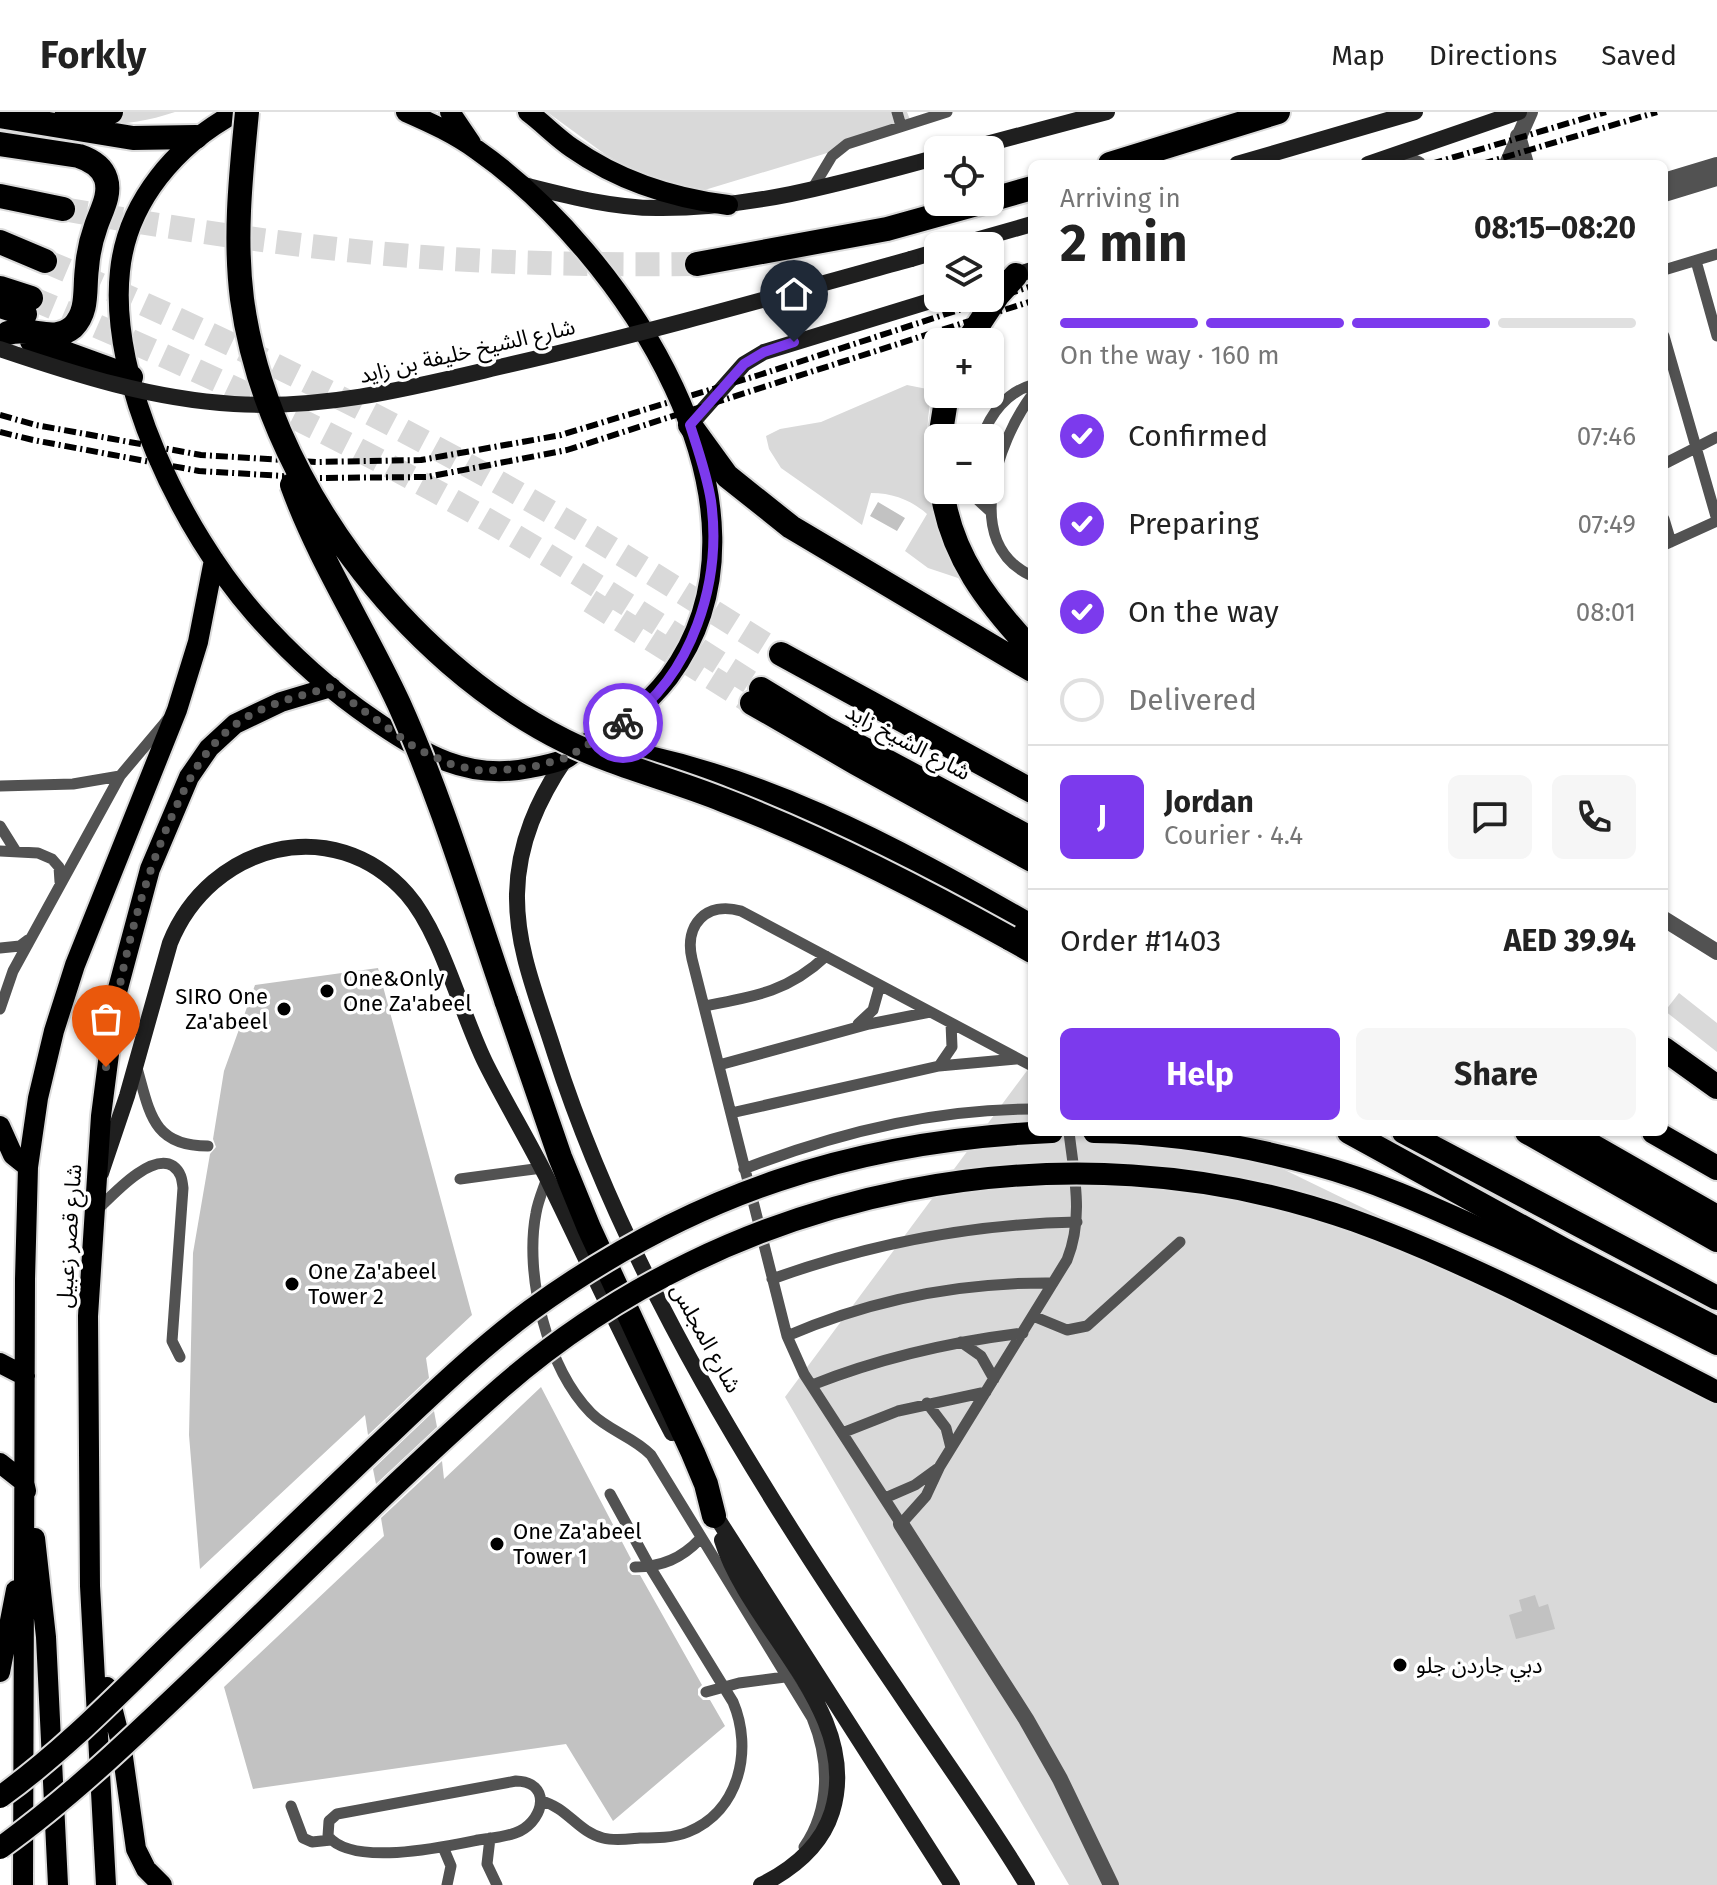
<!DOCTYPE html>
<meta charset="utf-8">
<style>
:root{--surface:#fff;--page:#f6f6f6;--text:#222;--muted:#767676;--line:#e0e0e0;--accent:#7c3aed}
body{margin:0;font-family:"Fira Sans","Noto Sans Arabic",sans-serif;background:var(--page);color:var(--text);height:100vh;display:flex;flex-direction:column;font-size:30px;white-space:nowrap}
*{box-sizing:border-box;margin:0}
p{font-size:26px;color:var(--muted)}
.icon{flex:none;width:44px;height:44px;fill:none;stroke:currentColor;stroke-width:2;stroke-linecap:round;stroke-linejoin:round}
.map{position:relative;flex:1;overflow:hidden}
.drawer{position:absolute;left:1028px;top:48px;width:640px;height:976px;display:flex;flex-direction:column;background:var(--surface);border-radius:12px;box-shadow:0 2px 6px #0004}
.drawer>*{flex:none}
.controls{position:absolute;left:924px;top:24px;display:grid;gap:16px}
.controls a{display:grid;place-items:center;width:80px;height:80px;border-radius:12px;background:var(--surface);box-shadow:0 2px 6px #0004;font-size:40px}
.pin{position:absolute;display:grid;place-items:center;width:68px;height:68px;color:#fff;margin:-82px -34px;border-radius:50% 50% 50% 0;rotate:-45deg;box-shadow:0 0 8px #0007}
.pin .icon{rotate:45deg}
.courier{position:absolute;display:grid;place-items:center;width:80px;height:80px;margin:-40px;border:6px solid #7c3aed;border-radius:50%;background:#fff;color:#222;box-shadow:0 2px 10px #0007}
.headline em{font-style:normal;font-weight:700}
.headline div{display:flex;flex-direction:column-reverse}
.headline{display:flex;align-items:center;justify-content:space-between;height:136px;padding:0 32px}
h1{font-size:52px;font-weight:700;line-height:60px}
.bar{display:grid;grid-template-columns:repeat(4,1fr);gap:12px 8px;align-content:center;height:96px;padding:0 32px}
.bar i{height:10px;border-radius:6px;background:var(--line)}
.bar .selected{background:var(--accent)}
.bar p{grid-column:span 4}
.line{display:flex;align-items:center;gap:20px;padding:0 32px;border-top:2px solid var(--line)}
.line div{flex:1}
.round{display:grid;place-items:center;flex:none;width:84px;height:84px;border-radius:12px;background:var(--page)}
ol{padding:0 32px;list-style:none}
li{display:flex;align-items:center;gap:24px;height:88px}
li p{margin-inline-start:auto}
li .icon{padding:8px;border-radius:50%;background:var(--accent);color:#fff;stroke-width:4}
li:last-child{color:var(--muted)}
li i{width:44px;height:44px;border:4px solid var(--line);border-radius:50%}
.action{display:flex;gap:16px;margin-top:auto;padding:16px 32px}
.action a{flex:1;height:92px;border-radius:12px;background:var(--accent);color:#fff;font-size:32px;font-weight:700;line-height:92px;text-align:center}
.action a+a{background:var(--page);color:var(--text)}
header{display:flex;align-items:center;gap:48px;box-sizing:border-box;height:112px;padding:0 40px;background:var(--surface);border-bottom:2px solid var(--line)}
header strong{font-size:38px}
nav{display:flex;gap:44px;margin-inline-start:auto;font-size:28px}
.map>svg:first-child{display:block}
.green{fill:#d9d9d9}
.building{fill:#c2c2c2}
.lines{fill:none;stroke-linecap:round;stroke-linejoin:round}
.motorway-tunnel{stroke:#d9d9d9;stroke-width:24;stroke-dasharray:24 12;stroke-linecap:butt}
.primary-casing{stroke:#dbdbdb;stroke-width:24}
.trunk-casing{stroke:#dbdbdb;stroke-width:26}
.motorway-casing{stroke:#dbdbdb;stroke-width:28}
.service{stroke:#525252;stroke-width:11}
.minor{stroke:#525252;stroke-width:16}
.secondary{stroke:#1f1f1f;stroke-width:16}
.primary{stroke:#000;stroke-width:20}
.trunk{stroke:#000;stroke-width:22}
.motorway{stroke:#000;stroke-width:24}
.rail{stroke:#000;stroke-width:6;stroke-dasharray:12 4 2 4;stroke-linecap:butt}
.trunk-bridge-casing{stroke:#dbdbdb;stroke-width:26;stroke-linecap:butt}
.motorway-bridge-casing{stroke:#dbdbdb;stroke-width:28;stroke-linecap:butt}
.secondary-bridge{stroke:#1f1f1f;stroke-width:16}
.trunk-bridge{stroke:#000;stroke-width:22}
.motorway-bridge{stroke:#000;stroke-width:24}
.done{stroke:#595959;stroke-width:8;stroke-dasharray:0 14.4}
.route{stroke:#7c3aed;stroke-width:10}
.poi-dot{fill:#000;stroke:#fff;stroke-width:3}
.labels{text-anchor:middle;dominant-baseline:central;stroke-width:7;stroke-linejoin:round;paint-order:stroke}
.street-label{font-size:22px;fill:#000;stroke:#fff}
.poi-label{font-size:22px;fill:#000;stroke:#fff;text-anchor:start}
</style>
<header>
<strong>Forkly</strong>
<nav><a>Map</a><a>Directions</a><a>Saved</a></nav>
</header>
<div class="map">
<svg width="1717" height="1773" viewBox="0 0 1717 1773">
<rect width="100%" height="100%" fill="#fff"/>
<path class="green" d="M0 0H175C110 22 65 9 0 0Z
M547 0H907L913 15 698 80 659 72 606 43Z
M907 273 932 278C920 345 929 406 961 467L928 456 905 439 927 402C911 388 893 381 871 381L862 413 781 356 769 337 766 324 780 317 821 310Z
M1679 881 1717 911V940L1665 899Z
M1032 952V1020H1207L1717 1268V1773H1069L785 1285Z"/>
<path class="building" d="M878 390 905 406 897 419 870 404Z
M378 856 472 1203 426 1246 429 1266 368 1323 365 1303 200 1457 189 1323 193 1141 210 1042 216 1035 213 1027 224 959 255 873Z
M541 1275 631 1447 627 1452 628 1459 632 1463H640L702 1573 698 1577V1583L703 1588H710L725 1614 613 1709 566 1632 253 1677 224 1575 384 1424 381 1406 395 1393 442 1349 444 1367Z
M434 1299 437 1315 376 1372 373 1357Z
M1535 1483 1539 1495 1548 1492 1555 1517 1516 1527 1509 1503 1522 1499 1519 1488Z"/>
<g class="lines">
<path class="motorway-tunnel" d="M63 97C183 118 303 136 424 145 515 152 606 153 697 152
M45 149C211 219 372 298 528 387 614 436 697 490 781 542
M31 186C167 243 301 305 430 376 543 437 651 508 761 577
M590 489 752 591"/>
<defs>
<path id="primary" d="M237 0C177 32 127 89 120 159 108 269 183 420 254 501 289 541 330 578 374 608 423 642 468 669 530 656 541 654 555 651 565 647 573 643 579 636 587 631 620 613 646 595 669 565 795 395 620 138 477 38 455 22 431 11 406 0
M450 0 471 31
M528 0C543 11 556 25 572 36 619 69 672 86 728 93
M0 1014 13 1043 28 1055
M0 1251 25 1264
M0 1351 24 1370 26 1379
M35 1426 46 1525 58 1773
M0 1560 16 1478
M107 1575 121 1631 136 1737 146 1757 162 1773
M23 1773 25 1167 28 1055 38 986 54 919 75 853 177 598 198 530 214 448
M106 1773 90 1474 88 1204 101 1004 117 880 150 757 189 665 209 636 235 612 281 590 331 575"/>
<path id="trunk" d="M1094 1020C1169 1021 1244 1033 1316 1053 1379 1070 1438 1098 1498 1125 1571 1159 1645 1195 1717 1232"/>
<path id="motorway" d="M0 4 133 26 196 25
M66 5H90L111 0
M0 32 79 44C91 48 102 54 106 67 111 83 101 99 96 114 91 128 88 142 87 156 84 177 89 199 73 215 53 232 31 214 8 221
M1110 52 1278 0
M0 84 63 97
M990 88 1032 76
M0 130 45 149
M697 152 887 117 984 90
M0 176 31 186
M0 194 25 202
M32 229 131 265
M967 230 998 183 1016 163
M690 313 727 364 791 415 1032 558
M940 326 947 282
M942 378C951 444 988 491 1032 538
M781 542 1032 679
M761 577 825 616 1032 727
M752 591 856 651 1032 748
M589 635C750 657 893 735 1032 815
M1009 826 1032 839
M506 888 560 1045 589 1116 693 1341 706 1372 714 1404
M1664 937 1717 975
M1349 1020 1566 1139 1717 1217
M1404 1020 1717 1186
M1527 1020 1717 1128
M1568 1020 1717 1105
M1654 1020 1717 1056"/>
</defs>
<use href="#primary" class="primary-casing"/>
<use href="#trunk" class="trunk-casing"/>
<use href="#motorway" class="motorway-casing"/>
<path class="service" d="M897 0 901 14
M811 79 832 44 847 32 947 0
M1696 149 1717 224
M1664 158 1717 142
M1664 224 1717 408
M1032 283C997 330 961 432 1032 464
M982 326C990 302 1007 280 1032 273
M1664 352 1717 325
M975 378 979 389 991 400
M1664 407 1671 430
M1664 433 1717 409
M0 674 73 672 120 664
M0 714 15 738
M0 739 38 741 52 747 59 755 60 770
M0 836 20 834 28 828
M704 894C753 885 788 880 826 844
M0 897 13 859 120 664 168 607
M858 912 873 898 880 873
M719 953 869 912 930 900
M939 954 952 935 951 911
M1032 954 741 799C706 789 684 813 692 847L787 1224 804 1262 901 1412 926 1384 940 1354 1067 1148C1084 1106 1074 1063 1069 1020
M137 956C150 1002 153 1034 208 1034
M731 1001 939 954 1016 947
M744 1057C836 1021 933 997 1032 997
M547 1066C543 1078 538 1089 536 1101 524 1163 547 1256 591 1301 609 1319 634 1325 651 1343L812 1606C829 1647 831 1696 804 1735
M460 1067 542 1056
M95 1100C110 1086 150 1040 173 1054 181 1060 182 1067 183 1076L172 1229 180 1245
M772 1167C872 1131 971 1112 1077 1110
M1033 1204 1067 1218 1087 1214 1180 1130
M787 1224C873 1187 959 1170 1053 1171
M961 1230 981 1244 994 1267
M812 1273C880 1246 949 1230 1023 1221
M927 1291 946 1316 951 1336
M842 1321 898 1299 986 1280
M885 1386 915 1373 937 1357
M635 1455C662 1455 682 1446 700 1427
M706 1580 739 1571 785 1565
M516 1669C551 1670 545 1706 520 1719 508 1725 491 1726 478 1728 444 1735 352 1755 328 1724L329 1709 337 1702Z
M541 1689C567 1695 578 1720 603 1726 615 1729 628 1727 640 1726 656 1726 673 1726 688 1720 740 1699 753 1637 733 1590L650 1455 610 1382
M291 1694 303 1726 312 1730 331 1728
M490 1726 487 1752 497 1773
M443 1735 451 1754 447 1773"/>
<path class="minor" d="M1518 24 1526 52
M1397 43 1418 52
M1507 52 1530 0
M1664 69 1717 53
M1664 82 1717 66
M1664 807 1717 840
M901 1412 1026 1607 1060 1667 1111 1773"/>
<path class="secondary" d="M964 38 1107 0
M1237 52 1415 0
M1368 52 1519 0
M520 72C564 83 611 96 657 96 754 97 846 70 938 45
M955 134 1032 112
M911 147 938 139
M990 171 1032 158
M690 313 744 252 764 240 940 186
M566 646C538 687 518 731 517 782 516 838 539 890 555 942 627 1166 764 1383 896 1576 940 1642 986 1705 1027 1773
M101 1061 127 984 170 831C210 732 333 699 407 782 442 822 461 902 486 952 505 990 527 1026 546 1064 588 1150 627 1236 672 1321
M710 1395 952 1773
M722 1428C750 1518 863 1600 832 1700 821 1735 793 1757 761 1773"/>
<use href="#primary" class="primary"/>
<use href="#trunk" class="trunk"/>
<use href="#motorway" class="motorway"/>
<path class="rail" d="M1431 52 1606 0
M1482 52 1657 0
M0 303 36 313 201 343 317 350 421 348 561 323 759 263 1032 174
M0 320 33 328 199 359 317 366 427 365 567 338 1032 189"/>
<defs>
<path id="trunk-bridge" d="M0 1685C70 1635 129 1571 191 1512 253 1453 315 1393 377 1334 427 1287 476 1239 531 1198 691 1082 856 1028 1052 1020
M0 1736C71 1685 133 1625 196 1565 297 1469 396 1368 501 1276 731 1075 1066 1006 1355 1109 1477 1153 1601 1221 1717 1280"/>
<path id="motorway-bridge" d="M247 0C241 62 234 124 242 187 266 366 403 548 565 629 615 654 671 667 723 688 822 726 916 774 1009 826
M292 373C320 450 365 518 399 592 442 688 472 789 506 888"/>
</defs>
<use href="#trunk-bridge" class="trunk-bridge-casing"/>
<use href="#motorway-bridge" class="motorway-bridge-casing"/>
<path class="secondary-bridge" d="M0 237C77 263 152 287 234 292 328 298 418 274 508 253 643 222 777 184 911 147"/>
<use href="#trunk-bridge" class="trunk-bridge"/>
<use href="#motorway-bridge" class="motorway-bridge"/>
</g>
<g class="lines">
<path class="done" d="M106 955C118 871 135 791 168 713 185 675 200 639 235 613 262 592 298 585 331 575L417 637 453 653 482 659 529 656 566 646 623 611"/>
<path class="route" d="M623 611C693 564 722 469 711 389 707 363 698 338 690 313L744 252 764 240 794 230"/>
</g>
<g class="poi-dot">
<circle cx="327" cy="879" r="8"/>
<circle cx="284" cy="897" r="8"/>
<circle cx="292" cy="1172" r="8"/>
<circle cx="497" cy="1432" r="8"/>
<circle cx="1400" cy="1553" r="8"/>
</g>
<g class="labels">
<g class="street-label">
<text transform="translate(467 239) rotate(-13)">شارع الشيخ خليفة بن زايد</text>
<text transform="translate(908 630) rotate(28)">شارع الشيخ زايد</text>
<text transform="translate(69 1124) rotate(-86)">شارع قصر زعبيل</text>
<text transform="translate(706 1226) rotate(61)">شارع المجلس</text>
</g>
<g class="poi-label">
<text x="343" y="866">One&amp;Only<tspan x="343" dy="25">One Za'abeel</tspan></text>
<text x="268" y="884" text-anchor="end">SIRO One<tspan x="268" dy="25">Za'abeel</tspan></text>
<text x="308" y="1159">One Za'abeel<tspan x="308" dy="25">Tower 2</tspan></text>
<text x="513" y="1419">One Za'abeel<tspan x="513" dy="25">Tower 1</tspan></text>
<text x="1416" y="1553">دبي جاردن جلو</text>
</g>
</g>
</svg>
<div class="controls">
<a><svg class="icon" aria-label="locate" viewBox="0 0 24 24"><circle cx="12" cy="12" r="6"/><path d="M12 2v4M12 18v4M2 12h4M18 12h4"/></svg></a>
<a><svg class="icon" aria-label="layers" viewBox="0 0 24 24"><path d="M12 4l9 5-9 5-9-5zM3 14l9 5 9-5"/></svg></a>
<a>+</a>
<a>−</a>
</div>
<div class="pin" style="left:106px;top:955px;background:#ea580c"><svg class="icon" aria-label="bag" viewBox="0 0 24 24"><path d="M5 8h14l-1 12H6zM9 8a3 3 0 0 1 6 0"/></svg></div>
<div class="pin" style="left:794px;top:230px;background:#1f2937"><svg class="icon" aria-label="home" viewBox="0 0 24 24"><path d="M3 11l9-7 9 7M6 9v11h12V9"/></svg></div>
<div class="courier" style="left:623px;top:611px"><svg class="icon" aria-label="bike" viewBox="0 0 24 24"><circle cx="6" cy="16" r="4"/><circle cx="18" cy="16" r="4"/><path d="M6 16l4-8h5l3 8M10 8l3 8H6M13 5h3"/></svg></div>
<section class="drawer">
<div class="headline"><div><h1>2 min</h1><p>Arriving in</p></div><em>08:15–08:20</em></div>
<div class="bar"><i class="selected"></i><i class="selected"></i><i class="selected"></i><i></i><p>On the way · 160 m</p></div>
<ol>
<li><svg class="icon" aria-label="check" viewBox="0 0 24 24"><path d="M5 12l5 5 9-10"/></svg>Confirmed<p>07:46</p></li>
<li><svg class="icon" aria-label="check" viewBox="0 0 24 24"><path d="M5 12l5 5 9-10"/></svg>Preparing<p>07:49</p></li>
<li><svg class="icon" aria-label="check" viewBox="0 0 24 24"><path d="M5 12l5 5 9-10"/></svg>On the way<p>08:01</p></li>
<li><i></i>Delivered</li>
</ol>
<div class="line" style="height:144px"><b class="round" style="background:var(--accent);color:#fff">J</b><div><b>Jordan</b><p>Courier · 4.4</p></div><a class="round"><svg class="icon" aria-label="chat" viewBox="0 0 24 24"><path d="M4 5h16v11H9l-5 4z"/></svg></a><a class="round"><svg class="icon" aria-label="phone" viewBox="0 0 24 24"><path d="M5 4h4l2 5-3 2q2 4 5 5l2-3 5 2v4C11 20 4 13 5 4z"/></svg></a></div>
<div class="line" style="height:104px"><div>Order #1403</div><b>AED 39.94</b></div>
<div class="action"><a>Help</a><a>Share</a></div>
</section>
</div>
